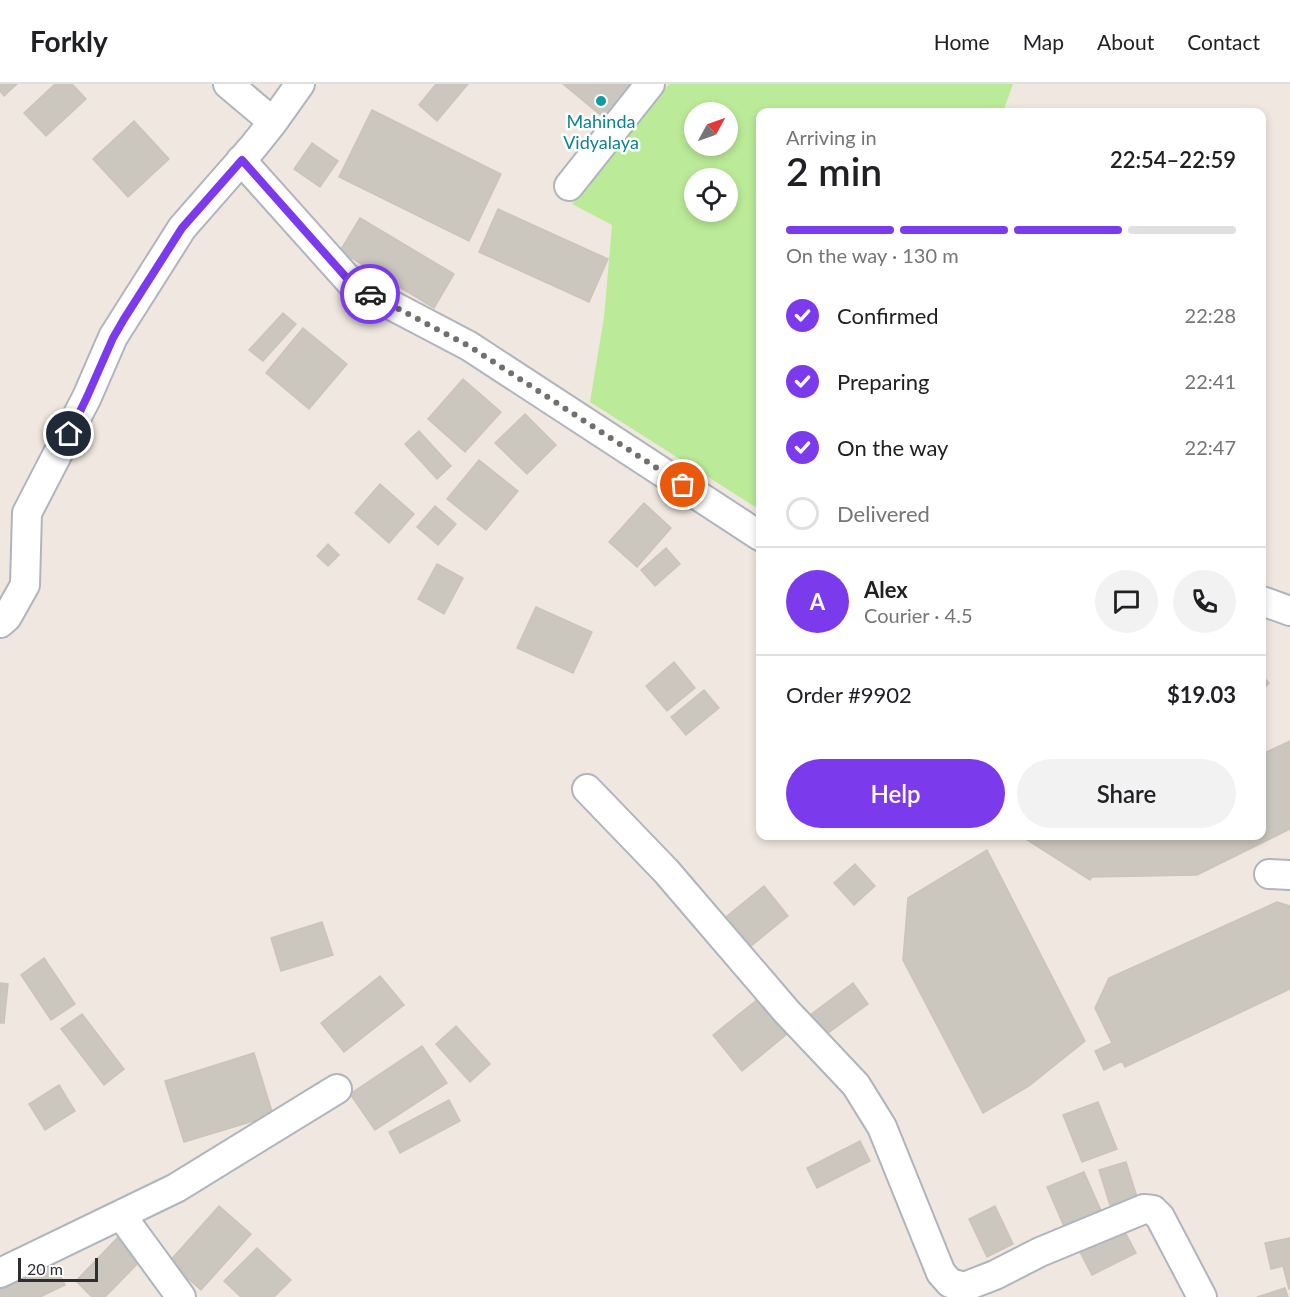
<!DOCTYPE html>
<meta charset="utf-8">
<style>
:root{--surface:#fff;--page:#f2f2f2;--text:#202124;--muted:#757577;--line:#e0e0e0;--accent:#7c3aed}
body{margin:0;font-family:Lato,sans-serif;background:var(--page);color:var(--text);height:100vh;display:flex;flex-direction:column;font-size:22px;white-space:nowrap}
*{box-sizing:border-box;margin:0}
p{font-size:20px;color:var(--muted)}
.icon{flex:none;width:33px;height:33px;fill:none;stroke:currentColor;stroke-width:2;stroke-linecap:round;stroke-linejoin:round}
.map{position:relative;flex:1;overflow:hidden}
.sheet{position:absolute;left:756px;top:24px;width:510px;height:732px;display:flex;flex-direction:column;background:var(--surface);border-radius:12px;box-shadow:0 3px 9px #0003}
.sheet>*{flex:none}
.needle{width:39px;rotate:50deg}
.fabs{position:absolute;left:684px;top:18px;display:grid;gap:12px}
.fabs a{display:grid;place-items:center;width:54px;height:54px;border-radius:50%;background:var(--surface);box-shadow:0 3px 9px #0003;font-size:30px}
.scale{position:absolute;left:18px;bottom:15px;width:80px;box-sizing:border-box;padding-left:6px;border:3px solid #2e2e2e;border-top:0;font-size:16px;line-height:21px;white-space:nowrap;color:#2e2e2e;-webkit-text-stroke:4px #fff;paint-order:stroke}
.pin{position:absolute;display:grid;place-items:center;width:51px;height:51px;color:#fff;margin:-26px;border:3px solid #fff;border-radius:50%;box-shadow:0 2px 6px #0007}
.courier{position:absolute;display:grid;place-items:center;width:60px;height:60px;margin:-30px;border:4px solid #7c3aed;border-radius:50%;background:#fff;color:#222;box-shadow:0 2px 8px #0007}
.summary em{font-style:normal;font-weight:600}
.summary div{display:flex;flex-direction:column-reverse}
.summary{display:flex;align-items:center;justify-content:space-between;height:102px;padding:0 30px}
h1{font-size:39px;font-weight:600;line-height:45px}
.bar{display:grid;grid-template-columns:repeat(4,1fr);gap:9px 6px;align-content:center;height:72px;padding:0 30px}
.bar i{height:8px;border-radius:4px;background:var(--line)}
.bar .active{background:var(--accent)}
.bar p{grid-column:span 4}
.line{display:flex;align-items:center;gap:15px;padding:0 30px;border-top:2px solid var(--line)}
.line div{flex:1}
.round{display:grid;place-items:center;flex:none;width:63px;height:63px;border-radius:32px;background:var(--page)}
ol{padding:0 30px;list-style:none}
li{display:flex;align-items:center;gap:18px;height:66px}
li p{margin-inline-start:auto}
li .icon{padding:6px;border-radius:50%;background:var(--accent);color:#fff;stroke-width:4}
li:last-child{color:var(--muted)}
li i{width:33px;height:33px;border:3px solid var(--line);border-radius:50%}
.action{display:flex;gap:12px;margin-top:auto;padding:12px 30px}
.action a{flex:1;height:69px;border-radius:36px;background:var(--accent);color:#fff;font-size:24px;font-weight:600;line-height:69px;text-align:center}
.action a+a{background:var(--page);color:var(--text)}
header{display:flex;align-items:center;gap:36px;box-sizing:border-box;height:84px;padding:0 30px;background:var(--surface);border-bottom:2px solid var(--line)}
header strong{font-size:28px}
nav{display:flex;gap:33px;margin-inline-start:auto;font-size:21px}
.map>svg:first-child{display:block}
.green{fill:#bbeb98;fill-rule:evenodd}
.building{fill:#cbc6be;stroke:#ccc4b9;stroke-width:1.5}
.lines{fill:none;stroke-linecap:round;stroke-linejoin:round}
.street-casing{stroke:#b0b4be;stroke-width:32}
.street{stroke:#fff;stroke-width:28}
.done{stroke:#726f6c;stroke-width:6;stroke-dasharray:0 10.8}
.route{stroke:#7c3aed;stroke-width:8}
.culture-dot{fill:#0f9aa8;stroke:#fff;stroke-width:2}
.labels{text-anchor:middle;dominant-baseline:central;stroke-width:5;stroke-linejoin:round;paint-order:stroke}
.culture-label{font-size:18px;fill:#0d838f;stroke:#fff}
</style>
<header>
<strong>Forkly</strong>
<nav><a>Home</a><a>Map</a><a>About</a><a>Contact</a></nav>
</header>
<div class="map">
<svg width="1290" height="1213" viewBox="0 0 1290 1213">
<rect width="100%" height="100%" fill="#f0e8e0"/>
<path class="green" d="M669 0H1013L1003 28H760V426L590 318 604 233 612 141 572 120ZM694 28H728V62H694ZM694 94H728V128H694Z"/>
<path class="building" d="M0 0H17L4 12 0 7Z
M55 0H72L86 15 46 52 24 29Z
M436 0H468L437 37 419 21Z
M563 0H633L604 34Z
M372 26 501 90 469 157 339 93Z
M134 37 169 75 128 113 93 75Z
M312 59 338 77 320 103 294 85Z
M498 125 608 175 589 218 479 168Z
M360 134 454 190 434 224 340 167Z
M283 229 296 240 263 277 249 266Z
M303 244 347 280 309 325 266 289Z
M463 295 501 328 465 368 428 335Z
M525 330 556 361 527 390 495 359Z
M419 347 451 382 437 395 405 360Z
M479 376 518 407 486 446 447 415Z
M380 400 414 430 389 459 355 429Z
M644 419 671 444 637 483 609 458Z
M435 422 456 440 438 461 417 443Z
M328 460 339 471 328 482 317 472Z
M666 464 680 480 655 502 641 486Z
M437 480 463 494 444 530 418 515Z
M536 523 592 548 573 589 517 564Z
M674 578 695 604 667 627 646 602Z
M1262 591 1269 599 1262 607Z
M704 606 719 624 686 651 671 633Z
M1290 657V745L1197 791 1092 793 1090 796 1021 752H1262V670Z
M987 766 1085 957 1029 1002 983 1029 903 876 908 814Z
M855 780 875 802 854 821 834 799Z
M764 802 788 832 751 862 727 832Z
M1277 818 1290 822V905L1125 983 1122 977 1104 986 1095 967 1112 959 1095 924 1109 894Z
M322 838 333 871 281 887 271 854Z
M44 874 75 920 51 936 21 891Z
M380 892 404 921 344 968 321 939Z
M0 899 8 900 4 939H0Z
M853 899 868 920 817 957 802 937Z
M758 915 786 951 742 987 713 951Z
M82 930 124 985 104 1001 61 945Z
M456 942 490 980 470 998 436 960Z
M422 962 447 999 375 1046 350 1010Z
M254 969 273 1031 184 1058 165 997Z
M59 1001 75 1027 45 1046 29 1020Z
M449 1016 460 1037 400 1069 389 1048Z
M1098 1018 1117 1065 1082 1078 1063 1031Z
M860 1057 870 1077 817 1104 807 1084Z
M1126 1078 1137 1113 1110 1121 1099 1086Z
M1084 1088 1103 1131 1066 1147 1047 1103Z
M219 1122 251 1150 201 1206 169 1178Z
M995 1122 1013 1160 987 1173 969 1135Z
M1124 1146 1136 1169 1092 1191 1080 1168Z
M121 1150 144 1173 105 1213H92L76 1197Z
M1290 1154V1205H1289L1283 1182 1271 1185 1265 1159Z
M257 1164 291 1196 274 1213H241L224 1197Z
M49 1170 65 1201 40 1213H0V1194Z
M1285 1204 1288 1213H1257Z"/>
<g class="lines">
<defs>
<path id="street" d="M228 0 273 38
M241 76 353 201 469 262 760 452
M569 102 650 0
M1262 517 1290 527
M0 539 7 533 25 501 27 429 87 313 113 253 182 144 253 63 273 38 300 0
M587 705 666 787 787 928 856 1001 882 1043 941 1189 950 1199 964 1203 995 1191 1040 1168 1144 1125 1153 1126 1160 1133 1202 1213
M1269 790 1290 791
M121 1131 181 1213
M0 1189 176 1104 337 1005"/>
</defs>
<use href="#street" class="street-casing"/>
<use href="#street" class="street"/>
</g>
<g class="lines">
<path class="done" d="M370 210 469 262 683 401"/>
<path class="route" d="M69 350 87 313 113 254 124 235 182 144 242 76 353 201 370 210"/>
</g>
<circle class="culture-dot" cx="601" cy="17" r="6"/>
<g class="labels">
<g class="culture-label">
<text x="601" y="37">Mahinda<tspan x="601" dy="21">Vidyalaya</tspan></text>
</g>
</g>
</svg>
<div class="fabs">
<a><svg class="needle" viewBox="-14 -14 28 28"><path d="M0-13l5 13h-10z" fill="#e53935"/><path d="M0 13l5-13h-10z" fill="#757577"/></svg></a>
<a><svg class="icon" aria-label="locate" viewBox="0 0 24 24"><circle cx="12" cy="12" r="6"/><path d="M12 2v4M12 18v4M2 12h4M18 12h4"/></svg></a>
</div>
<div class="scale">20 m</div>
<div class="pin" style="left:683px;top:401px;background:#ea580c"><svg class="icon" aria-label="bag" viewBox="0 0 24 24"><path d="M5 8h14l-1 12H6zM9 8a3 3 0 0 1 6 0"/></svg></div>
<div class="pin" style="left:69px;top:350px;background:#1f2937"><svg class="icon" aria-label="home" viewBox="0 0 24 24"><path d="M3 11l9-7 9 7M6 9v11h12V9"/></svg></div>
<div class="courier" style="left:370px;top:210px"><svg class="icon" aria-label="car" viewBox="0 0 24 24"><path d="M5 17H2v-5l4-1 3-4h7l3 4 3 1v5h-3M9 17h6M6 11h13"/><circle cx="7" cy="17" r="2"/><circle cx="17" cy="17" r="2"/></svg></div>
<section class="sheet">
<div class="summary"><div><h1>2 min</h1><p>Arriving in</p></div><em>22:54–22:59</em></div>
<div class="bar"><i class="active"></i><i class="active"></i><i class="active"></i><i></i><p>On the way · 130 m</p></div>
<ol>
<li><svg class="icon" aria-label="check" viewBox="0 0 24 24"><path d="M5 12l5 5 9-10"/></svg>Confirmed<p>22:28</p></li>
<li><svg class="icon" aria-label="check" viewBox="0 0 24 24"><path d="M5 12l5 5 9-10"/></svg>Preparing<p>22:41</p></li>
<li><svg class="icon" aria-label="check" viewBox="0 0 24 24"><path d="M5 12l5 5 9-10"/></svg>On the way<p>22:47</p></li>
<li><i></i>Delivered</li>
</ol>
<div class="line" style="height:108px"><b class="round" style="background:var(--accent);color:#fff">A</b><div><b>Alex</b><p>Courier · 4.5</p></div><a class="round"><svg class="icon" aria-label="chat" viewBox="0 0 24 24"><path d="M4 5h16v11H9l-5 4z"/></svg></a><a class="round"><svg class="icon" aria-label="phone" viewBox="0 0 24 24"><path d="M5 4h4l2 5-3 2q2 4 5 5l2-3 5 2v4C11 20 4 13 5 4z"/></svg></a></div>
<div class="line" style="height:78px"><div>Order #9902</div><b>$19.03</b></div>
<div class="action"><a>Help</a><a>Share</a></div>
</section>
</div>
